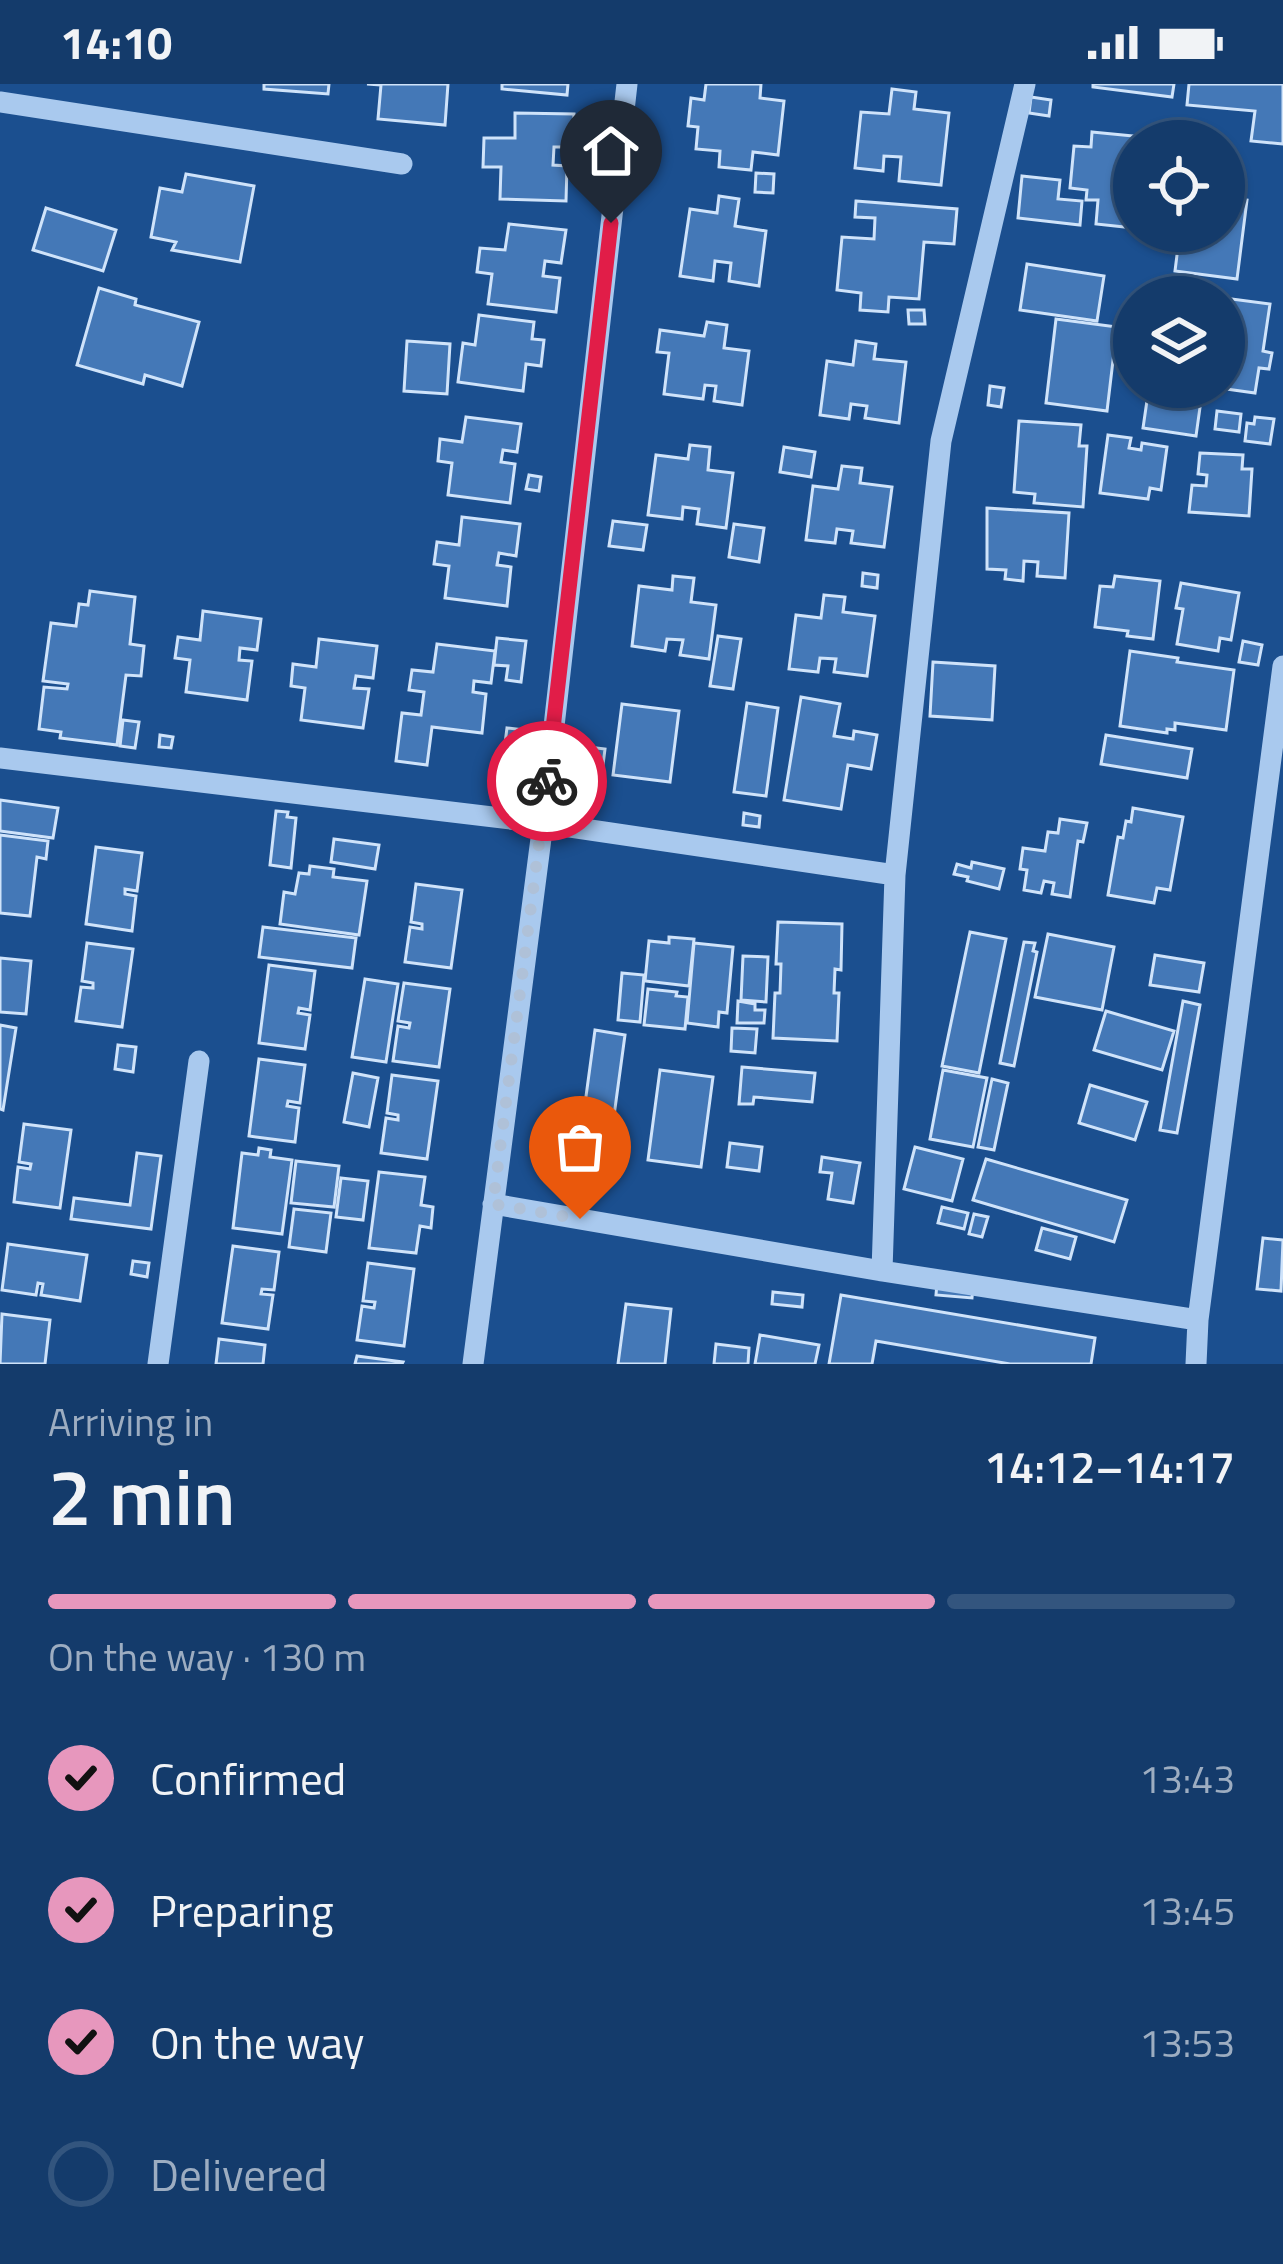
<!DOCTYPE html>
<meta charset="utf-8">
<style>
:root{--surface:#143b6b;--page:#214673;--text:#f1f3f6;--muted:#9dadc1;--line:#33557e;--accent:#e797bd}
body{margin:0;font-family:"Titillium Web",sans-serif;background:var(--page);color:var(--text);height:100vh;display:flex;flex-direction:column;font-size:45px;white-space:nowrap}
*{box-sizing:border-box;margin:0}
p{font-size:39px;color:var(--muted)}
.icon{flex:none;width:66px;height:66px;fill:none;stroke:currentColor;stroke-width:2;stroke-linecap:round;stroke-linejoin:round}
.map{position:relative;height:1280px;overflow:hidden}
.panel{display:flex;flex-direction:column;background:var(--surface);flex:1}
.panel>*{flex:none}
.buttons{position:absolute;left:1113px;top:36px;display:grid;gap:24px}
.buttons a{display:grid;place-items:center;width:132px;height:132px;border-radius:50%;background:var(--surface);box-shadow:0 3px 9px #0004,0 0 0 3px var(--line);font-size:60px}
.pin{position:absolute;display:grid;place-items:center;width:102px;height:102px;color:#fff;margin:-123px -51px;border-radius:50% 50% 50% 0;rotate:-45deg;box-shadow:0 0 12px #0007}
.pin .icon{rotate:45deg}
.courier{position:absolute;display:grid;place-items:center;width:120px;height:120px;margin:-60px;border:9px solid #e11d48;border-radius:50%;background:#fff;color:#222;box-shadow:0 3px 15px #0007}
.headline em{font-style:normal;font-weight:600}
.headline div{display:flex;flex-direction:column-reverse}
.headline{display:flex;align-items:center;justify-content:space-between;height:204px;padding:0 48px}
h1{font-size:78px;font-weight:600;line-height:90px}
.bar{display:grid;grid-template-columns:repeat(4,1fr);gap:18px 12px;align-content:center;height:144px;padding:0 48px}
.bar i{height:15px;border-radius:9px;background:var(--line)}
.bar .active{background:var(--accent)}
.bar p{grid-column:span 4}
ol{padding:0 48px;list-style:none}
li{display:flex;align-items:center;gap:36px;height:132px}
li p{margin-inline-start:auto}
li .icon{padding:12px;border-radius:50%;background:var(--accent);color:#111;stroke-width:4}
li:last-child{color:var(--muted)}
li i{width:66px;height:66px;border:6px solid var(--line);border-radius:50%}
.status{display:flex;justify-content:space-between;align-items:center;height:84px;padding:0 60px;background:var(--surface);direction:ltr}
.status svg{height:33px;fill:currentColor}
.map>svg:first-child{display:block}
.building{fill:#4478b7;stroke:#cfe3fa;stroke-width:3}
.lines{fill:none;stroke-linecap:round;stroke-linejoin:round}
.minor{stroke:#a9c9ee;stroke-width:21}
.done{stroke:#afc1d8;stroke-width:12;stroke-dasharray:0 21.6}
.route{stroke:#e11d48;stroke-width:15}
</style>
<div class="status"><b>14:10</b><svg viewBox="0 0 49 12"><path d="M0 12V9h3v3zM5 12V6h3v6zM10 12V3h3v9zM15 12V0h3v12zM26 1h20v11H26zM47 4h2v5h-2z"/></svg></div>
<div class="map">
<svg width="1283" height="1280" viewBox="0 0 1283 1280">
<rect width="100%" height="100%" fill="#1b4f8f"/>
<path class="building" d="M264 0H329L328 10 264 5Z
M367 0H448L445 41 378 35 381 1Z
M502 0H568L567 11 502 5Z
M706 0H761L760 14 784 17 778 71 753 68 751 86 719 83 720 67 696 65 698 43 688 42 691 14 704 16Z
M1093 0H1174L1172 13 1093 3Z
M1189 0H1283V60L1251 57 1255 27 1187 21Z
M892 5 916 8 914 25 949 29 941 101 899 97 901 73 884 72 883 87 855 84 861 28 889 30Z
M1031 13 1051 16 1049 32 1029 29Z
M515 29 574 30 573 63H554L553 81 567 82 566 117 500 115 501 83H483L484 54H515Z
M1092 48 1164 55 1134 57V144L1096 140 1098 116H1086L1087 106 1070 104 1074 62 1091 63Z
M756 89 774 90 773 109 755 108Z
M186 90 254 102 240 178 172 166 176 158 151 153 160 104 182 108Z
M1022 92 1060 96 1058 115 1082 117 1080 141 1018 134Z
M719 112 739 115 735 142 766 147 759 202 729 197 731 179 715 177 713 197 680 192 690 125 717 129Z
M1224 113 1247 116 1237 195 1175 187 1180 147H1224Z
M856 117 957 125 954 160 924 158 919 215 889 213 888 228 860 226 861 209 837 206 842 153 874 155 875 134 855 133Z
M46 124 116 146 103 187 33 166Z
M509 140 566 146 561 179 545 177 543 192 560 194 556 228 488 220 492 190 477 188 480 164 505 166Z
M1027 180 1104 192 1097 237 1020 226Z
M99 204 136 215 135 221 199 238 182 302 145 291 143 300 77 281Z
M1164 205 1219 213H1163Z
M1224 214 1270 220 1263 267 1272 269 1269 285 1259 284 1255 309 1212 303H1224Z
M908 226H924L925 240H909Z
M479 231 534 238 532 255 544 256 541 282 526 280 523 307 458 298 463 259 475 261Z
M1056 235 1117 243 1107 327 1046 319Z
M707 238 727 241 724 264 749 267 742 321 714 317 716 302 705 301 703 315 664 310 669 269 657 268 660 246 704 252Z
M407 257 450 260 447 310 404 307Z
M856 257 876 260 874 275 906 278 899 339 865 334 867 322 851 320 849 335 820 331 827 277 853 281Z
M990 302 1004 304 1001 323 988 321Z
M1149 303 1202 309 1196 352 1143 344Z
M1217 327 1241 330 1239 348 1215 345Z
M466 333 521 340 517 368 503 366 501 378 515 380 510 419 448 411 452 379 438 377 440 355 462 358Z
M1255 333 1274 335 1270 360 1245 357 1247 339 1254 340Z
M1019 337 1081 341 1079 362H1087L1083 423 1034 419 1035 410 1014 408Z
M1108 351 1131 354 1129 364 1141 366 1142 359 1167 363 1161 406 1150 404 1148 415 1100 409Z
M690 361 710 363 708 386 733 389 726 444 697 440 699 425 683 423 682 435 648 431 656 371 688 375Z
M784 363 815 368 811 393 780 388Z
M1200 369 1243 371 1242 385H1252L1249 432 1189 428 1192 401 1206 402 1207 391 1198 390Z
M842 382 862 384 860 399 892 403 884 463 851 459 853 447 837 445 835 459 806 456 813 402 838 405Z
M529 391 541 393 539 407 526 405Z
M987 424 1069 429 1065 494 1037 492 1038 478 1024 477 1023 497 1005 495 1006 486 987 485Z
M462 433 520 440 516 472 499 469 497 481 511 483 507 522 445 514 449 482 434 480 437 458 459 461Z
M613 437 647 441 643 466 609 462Z
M734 440 764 444 759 478 729 473Z
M863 489 878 491 877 504 862 502Z
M673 492 694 494 691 518 716 521 709 575 680 571 683 556 667 555 665 567 632 562 639 502 672 506Z
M1115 492 1160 497 1153 555 1127 552 1128 547 1095 543 1100 502 1113 503Z
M1181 499 1239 509 1231 556 1220 554 1218 567 1177 560 1183 525 1176 524Z
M90 507 135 513 130 560 144 562 141 592 126 591 117 661 60 654 61 648 39 645 44 603 67 605 68 600 43 597 51 539 76 542 79 520 88 521Z
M824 511 845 513 843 528 875 532 867 592 834 588 836 575 820 574 818 588 789 585 796 531 821 534Z
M203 527 261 535 257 566 240 564 239 576 252 577 247 616 186 608 190 576 175 574 178 553 200 556Z
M718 552 741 555 733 605 710 602Z
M497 554 526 557 521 598 506 596 508 582 494 581Z
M319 555 377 562 373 594 356 592 354 604 369 605 363 644 301 636 305 604 291 602 293 580 316 583Z
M1243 557 1262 561 1258 581 1239 578Z
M437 560 495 567 491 599 474 597 473 608 486 610 482 649 432 643 427 681 396 677 402 629 421 631 424 608 409 606 412 586 433 588Z
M1130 567 1178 574 1177 578 1234 586 1226 646 1175 639V646L1167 645V649L1120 642Z
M933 578 995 582 992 636 930 632Z
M801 613 840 620 834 652 853 655 854 647 877 651 871 685 848 681 841 725 784 716Z
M747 619 778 624 766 712 734 708Z
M622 620 679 627 670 698 613 691Z
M123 636 139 638 135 664 120 662Z
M507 644 525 646 522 669 504 667Z
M160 651 173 653 171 664 159 663Z
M1106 651 1192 665 1187 694 1101 680Z
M573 661 605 665 601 697 568 693Z
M0 716 58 724 53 754 0 747Z
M1133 724 1183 733 1170 806 1157 804 1154 819 1108 811 1118 753 1123 754 1126 737 1131 738Z
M276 727 288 728 287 733 296 734 291 784 270 781Z
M744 729 760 732 759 743 743 741Z
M1060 735 1087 739 1083 758 1078 757 1070 813 1052 810 1054 799 1044 797 1041 809 1024 806 1027 786 1020 785 1023 764 1045 767 1048 748 1058 749Z
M0 751 48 757 46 775 37 773 30 832 0 829Z
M334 755 379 761 375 785 331 778Z
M96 763 142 769 137 807 125 805V810L136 812 132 847 86 840Z
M972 778 1004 785 999 805 967 797 968 793 954 790 957 780 971 784Z
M310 782 334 785 333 793 367 797 359 851 280 840 284 808 295 810 299 789 309 790Z
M416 800 462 806 451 884 405 878 410 843 422 845V840L411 838Z
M778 838 842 840 841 886 835 885 834 909H839L837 957 773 954 775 909H780L781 880H776Z
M263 843 356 854 352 884 259 873Z
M970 848 1006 855 979 989 942 982Z
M1048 850 1114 863 1102 926 1035 913Z
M669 853 694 855 689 902 645 897 649 857 669 859Z
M1024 858 1035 859 1033 867 1037 868 1014 982 1000 979Z
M87 859 133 865 122 943 76 937 81 903 93 904V899L82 897Z
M694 859 733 863 727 929 719 928 718 943 687 939Z
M1155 871 1204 879 1199 908 1150 901Z
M743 872 768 873 766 918 741 916Z
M0 874 31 877 26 930 0 928Z
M269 881 315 887 310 926 299 924 298 929 310 931 305 965 259 959Z
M622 889 644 891 640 938 618 936Z
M365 895 398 900 386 978 352 973Z
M404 899 450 905 439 983 393 977 398 942 409 944 410 939 398 937Z
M648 905 677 908 676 912 688 913 685 945 644 941Z
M738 917 755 920V926H765L764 939H737Z
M1183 917 1200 921 1177 1049 1160 1046Z
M1106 927 1174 947 1162 986 1094 966Z
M0 941 16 944 3 1026 0 1025Z
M732 944 757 945 755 969 731 967Z
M595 946 625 951 608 1076 620 1077 619 1092 576 1086Z
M118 961 136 963 133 988 115 985Z
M259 975 305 981 300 1019 288 1017 287 1022 299 1024 295 1058 249 1052Z
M742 983 815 989 812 1018 754 1013 753 1020H739Z
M660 986 713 993 701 1083 648 1076Z
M943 986 987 994 973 1063 930 1055Z
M353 989 378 994 369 1043 344 1038Z
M392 991 438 997 427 1075 381 1069 386 1034 398 1036V1031L387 1029Z
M992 995 1008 999 994 1066 978 1063Z
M1090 1001 1147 1018 1135 1056 1079 1039Z
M24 1040 71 1046 60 1124 14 1118 18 1083 30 1085 31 1080 19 1078Z
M730 1059 762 1063 759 1087 727 1083Z
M915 1063 963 1075 952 1117 904 1105Z
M259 1064 271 1066 270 1073 292 1076 282 1150 233 1144 242 1069 258 1071Z
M137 1069 161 1072 151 1145 71 1135 74 1114 130 1121Z
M822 1073 860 1079 853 1119 828 1115 832 1089 820 1088Z
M986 1075 1127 1116 1114 1158 973 1116Z
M296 1077 339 1082 334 1123 291 1119Z
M379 1088 425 1093 421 1121 433 1123 431 1144 420 1142 416 1169 369 1164Z
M341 1094 368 1097 363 1136 336 1133Z
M942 1123 968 1129 964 1145 938 1139Z
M294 1125 331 1129 326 1168 289 1163Z
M974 1130 988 1133 982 1153 969 1150Z
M1042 1144 1076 1153 1070 1175 1036 1166Z
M1263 1154 1283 1156 1281 1207 1257 1205Z
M8 1160 87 1171 80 1217 41 1211 43 1200 38 1199 36 1211 2 1206Z
M233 1162 279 1168 274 1206 262 1205 261 1210 273 1211 268 1245 222 1239Z
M133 1177 149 1179 147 1193 131 1190Z
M368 1179 414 1185 404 1262 357 1256 362 1222 374 1224 375 1218 363 1217Z
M937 1199 973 1202 972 1214 936 1211Z
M773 1208 803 1211 802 1223 772 1220Z
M841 1211 1095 1254 1091 1280H1010L876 1257 872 1280H829Z
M626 1220 671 1225 665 1280H618Z
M2 1230 50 1236 45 1280H0Z
M760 1251 819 1261 815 1280H755Z
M219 1255 265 1261 263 1280H216Z
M716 1260 749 1264 748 1280H714Z
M357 1272 403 1278 402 1280H355Z"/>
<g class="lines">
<path class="minor" d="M0 18 402 80
M0 674 543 739 895 791
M493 1120 882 1187 1198 1236
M882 1187 895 791 941 357 1025 0
M158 1280 199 977
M473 1280 543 739 627 0
M1196 1280 1198 1236 1283 582"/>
</g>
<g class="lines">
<path class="done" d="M547 697 493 1120 580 1135"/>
<path class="route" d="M547 697 611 139"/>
</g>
</svg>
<div class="buttons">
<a><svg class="icon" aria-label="locate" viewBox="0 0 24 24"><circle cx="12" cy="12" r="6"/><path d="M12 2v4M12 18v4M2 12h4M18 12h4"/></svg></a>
<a><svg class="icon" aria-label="layers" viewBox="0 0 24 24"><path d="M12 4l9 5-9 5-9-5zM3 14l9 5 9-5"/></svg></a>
</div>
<div class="pin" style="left:580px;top:1135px;background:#ea580c"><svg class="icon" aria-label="bag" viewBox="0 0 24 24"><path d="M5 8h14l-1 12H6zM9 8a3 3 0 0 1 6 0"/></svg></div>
<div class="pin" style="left:611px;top:139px;background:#1f2937"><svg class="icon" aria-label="home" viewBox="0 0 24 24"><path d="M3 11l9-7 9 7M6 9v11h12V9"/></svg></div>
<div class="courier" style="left:547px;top:697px"><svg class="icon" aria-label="bike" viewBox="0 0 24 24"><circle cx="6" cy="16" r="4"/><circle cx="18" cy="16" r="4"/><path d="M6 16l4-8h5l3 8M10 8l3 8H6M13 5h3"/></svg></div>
</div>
<section class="panel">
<div class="headline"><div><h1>2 min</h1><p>Arriving in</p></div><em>14:12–14:17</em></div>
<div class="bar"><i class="active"></i><i class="active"></i><i class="active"></i><i></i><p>On the way · 130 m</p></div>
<ol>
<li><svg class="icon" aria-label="check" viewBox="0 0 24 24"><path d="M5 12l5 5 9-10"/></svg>Confirmed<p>13:43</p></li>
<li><svg class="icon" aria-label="check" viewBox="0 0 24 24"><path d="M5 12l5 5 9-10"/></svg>Preparing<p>13:45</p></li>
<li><svg class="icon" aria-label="check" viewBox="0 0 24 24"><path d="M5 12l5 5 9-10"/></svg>On the way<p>13:53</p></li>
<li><i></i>Delivered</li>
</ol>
</section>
